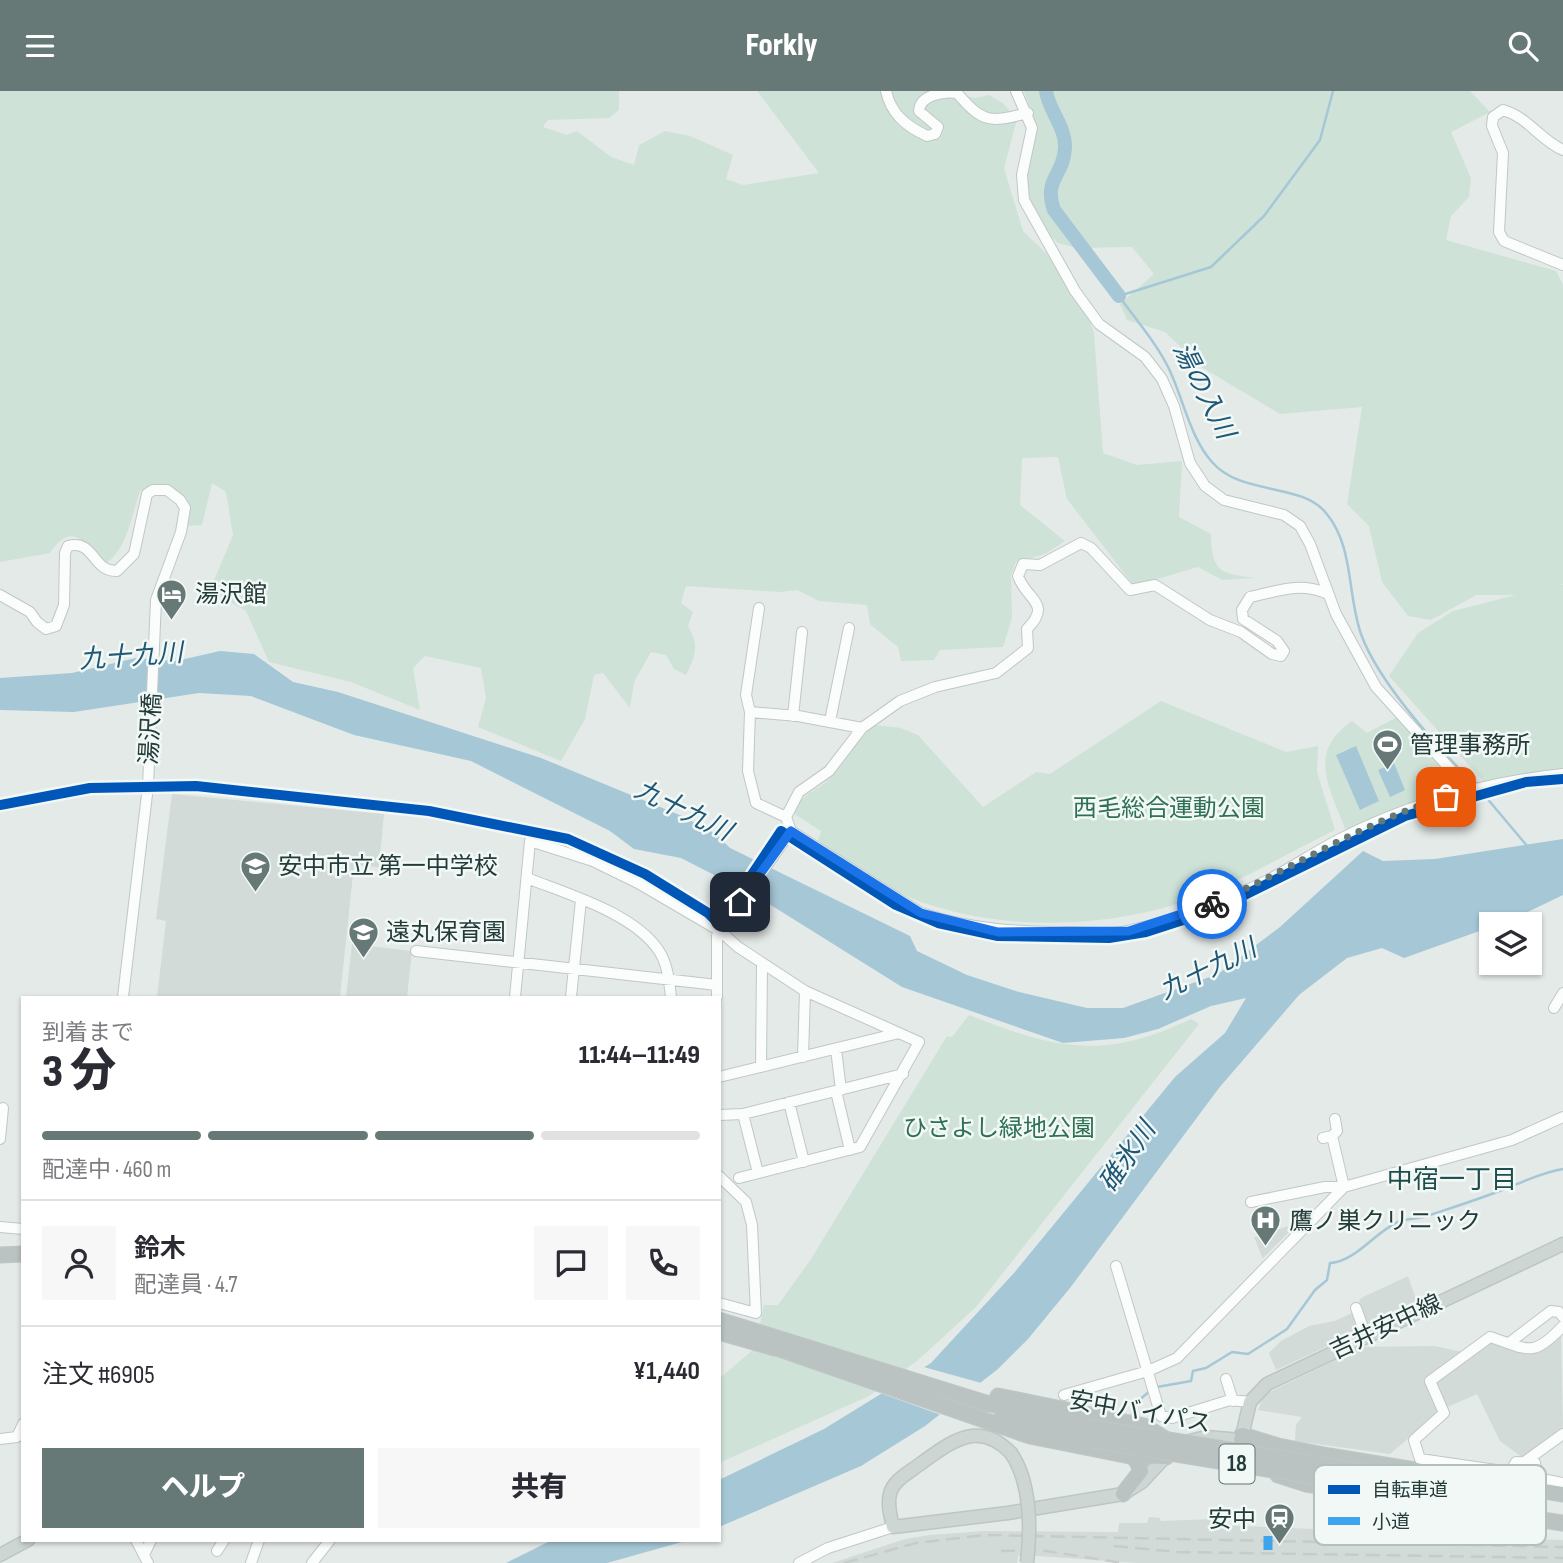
<!DOCTYPE html>
<html lang="ja">
<meta charset="utf-8">
<style>
:root{--surface:#fff;--page:#f7f7f7;--text:#2b2b33;--muted:#7c7c81;--line:#e1e1e2;--accent:#677977}
body{margin:0;font-family:"Sofia Sans Condensed","Noto Sans JP",sans-serif;background:var(--page);color:var(--text);height:100vh;display:flex;flex-direction:column;font-size:26px;white-space:nowrap}
*{box-sizing:border-box;margin:0}
p{font-size:23px;color:var(--muted)}
.icon{flex:none;width:38px;height:38px;fill:none;stroke:currentColor;stroke-width:2;stroke-linecap:round;stroke-linejoin:round}
.map{position:relative;flex:1;overflow:hidden}
.details{position:absolute;left:21px;top:905px;width:700px;height:546px;display:flex;flex-direction:column;background:var(--surface);border-radius:0px;box-shadow:0 2px 5px #0004}
.details>*{flex:none}
.buttons{position:absolute;left:1479px;top:821px;display:grid;gap:14px}
.buttons a{display:grid;place-items:center;width:63px;height:63px;border-radius:0px;background:var(--surface);box-shadow:0 2px 5px #0004;font-size:35px}
.pin{position:absolute;display:grid;place-items:center;width:60px;height:60px;color:#fff;margin:-30px;border-radius:14px;box-shadow:0 4px 10px #0006}
.courier{position:absolute;display:grid;place-items:center;width:70px;height:70px;margin:-35px;border:5px solid #1a73e8;border-radius:50%;background:#fff;color:#222;box-shadow:0 2px 9px #0007}
.summary em{font-style:normal;font-weight:800}
.summary div{display:flex;flex-direction:column-reverse}
.summary{display:flex;align-items:center;justify-content:space-between;height:119px;padding:0 21px}
h1{font-size:46px;font-weight:800;line-height:52px}
.bar{display:grid;grid-template-columns:repeat(4,1fr);gap:10px 7px;align-content:center;height:84px;padding:0 21px}
.bar i{height:9px;border-radius:5px;background:var(--line)}
.bar .on{background:var(--accent)}
.bar p{grid-column:span 4}
.line{display:flex;align-items:center;gap:18px;padding:0 21px;border-top:2px solid var(--line)}
.line div{flex:1}
.round{display:grid;place-items:center;flex:none;width:74px;height:74px;border-radius:0px;background:var(--page)}
.primary-button{display:flex;gap:14px;margin-top:auto;padding:14px 21px}
.primary-button a{flex:1;height:80px;border-radius:0px;background:var(--accent);color:#fff;font-size:28px;font-weight:800;line-height:80px;text-align:center}
.primary-button a+a{background:var(--page);color:var(--text)}
header{display:flex;justify-content:space-between;align-items:center;height:91px;padding:0 21px;background:var(--accent);color:#fff;font-size:32px;font-weight:800}
.map>svg:first-child{display:block}
.built{fill:#d2dbd8}
.green{fill:#cee2d8}
.water{fill:#a6c7d6}
.pier{fill:#e4eae8}
.lines{fill:none;stroke-linecap:round;stroke-linejoin:round}
.stream{stroke:#a6c7d6;stroke-width:2.5}
.river{stroke:#a6c7d6;stroke-width:14}
.minor-casing{stroke:#c1c7c5;stroke-width:12}
.major-casing{stroke:#bdc6c4;stroke-width:15}
.highway-casing{stroke:#bdc6c4;stroke-width:17}
.minor{stroke:#fbfcfc;stroke-width:10}
.major{stroke:#ced6d4;stroke-width:12}
.highway{stroke:#bac2c2;stroke-width:14}
.rail{stroke:#c7cbca;stroke-width:2.5;stroke-dasharray:14 7;stroke-linecap:butt}
.major-bridge-casing{stroke:#bdc6c4;stroke-width:15;stroke-linecap:butt}
.highway-bridge-casing{stroke:#bdc6c4;stroke-width:17;stroke-linecap:butt}
.major-bridge{stroke:#ced6d4;stroke-width:12}
.highway-bridge{stroke:#bac2c2;stroke-width:14}
.quiet{stroke:#3ea4ec;stroke-width:9;stroke-dasharray:18 9;stroke-linecap:butt}
.cycleway-casing{stroke:#f2f8f6;stroke-width:15}
.cycleway{stroke:#0057b8;stroke-width:10}
.done{stroke:#677977;stroke-width:7;stroke-dasharray:0 12.6}
.route{stroke:#1a73e8;stroke-width:9}
.labels{text-anchor:middle;dominant-baseline:central;stroke-width:5;stroke-linejoin:round;paint-order:stroke}
.shield{fill:#f2f8f6;stroke:#617472;stroke-width:2}
.shield-label{font-size:23px;font-weight:bold;fill:#233c3a}
.poi-label{font-size:24px;fill:#233c3a;stroke:#f2f8f6;text-anchor:start}
.street-label{font-size:24px;fill:#233c3a;stroke:#f2f8f6}
.park-label{font-size:24px;fill:#2e7155;stroke:#f2f8f6}
.water-label{font-size:26px;font-style:italic;fill:#1f5776;stroke:#f2f8f6}
.neighbourhood-label{font-size:26px;fill:#1f4d4b;stroke:#f2f8f6}
.key{fill:#f2f8f6;stroke:#b4c0be;stroke-width:2}
.key-label{font-size:19px;fill:#233c3a}
</style>
<header><svg class="icon" aria-label="menu" viewBox="0 0 24 24"><path d="M4 6h16M4 12h16M4 18h16"/></svg>Forkly<svg class="icon" aria-label="search" viewBox="0 0 24 24"><circle cx="10" cy="10" r="6"/><path d="M15 15l6 6"/></svg></header>
<div class="map">
<svg width="1563" height="1472" viewBox="0 0 1563 1472">
<rect width="100%" height="100%" fill="#e4eae8"/>
<path class="built" d="M172 703 384 723 379 776 354 774 340 906H157L166 830 156 828Z
M352 853 412 860 407 906H346Z
M1298 1132 1263 1167V1168L1254 1146Z
M1408 1185 1418 1214 1368 1236 1359 1211 1361 1207Z
M1354 1221 1363 1239 1276 1279 1269 1262 1281 1250 1309 1235 1335 1230Z
M1561 1243 1563 1338 1523 1367 1500 1350 1477 1303 1443 1318 1390 1363 1295 1350 1296 1334 1302 1326 1258 1319 1263 1307 1270 1301 1362 1256 1435 1255 1462 1261 1490 1250 1524 1262 1547 1256Z
M1149 1426 1160 1427 1161 1430 1212 1428 1214 1434 1389 1441V1436L1455 1439 1491 1447 1563 1449V1472H1137L1037 1465H1018L1017 1472H832L905 1448 930 1444 984 1440 1118 1441 1119 1432H1147Z"/>
<path class="green" d="M0 0H619V19L609 27 548 29 543 36 567 44 577 40 611 66 634 74 639 54 665 40 690 45 733 64 726 88 743 94 819 82 757 0H943L975 7 989 4 1003 12 1017 28 1004 77 1023 140 1077 192 1094 242 1103 362 1137 374 1182 370 1179 426 1211 443C1211 481 1221 483 1256 487L1222 489 1198 476 1134 495 1067 408 1058 366 1022 367 1020 414 1065 450 1045 463 1016 471 1011 484 1012 527 1003 556 940 559 934 569 901 570 898 556 870 533 867 514 819 510 797 499 780 501 686 495 681 512 693 521 688 535C700 554 695 566 686 584L674 578 666 564 651 561 634 591 630 617 603 582 594 584 585 628 561 670 478 636 486 607 481 577 425 565 413 577 420 619 351 591 269 571 246 520 210 499 233 444 226 401 212 392 202 434 185 435V409C171 393 159 391 140 400 131 425 128 458 104 474L96 472C85 447 70 432 50 462L0 471Z
M1024 0H1470L1490 21 1451 41 1471 87 1469 106 1451 125 1446 149 1556 180 1563 194V493L1560 494H1563V678L1484 691 1389 585 1418 542 1453 520 1516 504H1476L1431 529 1408 525 1382 491 1369 435 1347 413 1362 316 1280 323 1203 277 1165 241 1127 229 1120 213 1154 183 1132 156 1077 157 1058 152 1046 140 1032 116 1023 77 1034 29Z
M1161 610 1286 661 1318 655 1317 681 1335 739C1292 760 1250 785 1206 803 1107 842 974 844 879 792 858 781 838 764 818 750L821 740 793 722C800 704 815 701 828 689 846 672 856 649 875 634L901 637 918 644 983 716 1036 681 1050 683Z
M1399 625 1458 693 1459 699 1403 715 1346 740C1330 697 1306 662 1352 630L1367 642Z
M969 924C1055 958 1103 970 1191 928L1199 933 976 1216 917 1270 869 1305 719 1372V1288L755 1257 764 1214H778L811 1168 947 945 952 946Z"/>
<path class="water" d="M220 560 254 563 293 591 338 601 541 667 682 725 716 743 730 757 910 845 917 860 967 884 1019 901 1087 917H1123L1218 883 1280 836 1363 760 1383 770 1435 768 1563 748V804L1513 828 1404 867 1382 857 1347 867 1299 904 1219 997 1070 1197 1028 1248 998 1278 925 1335 861 1375 719 1436V1389L824 1338 931 1272 1014 1182 1175 986 1225 942 1246 907 1211 915 1158 938 1124 947 1063 952 902 896 761 808 681 767 634 758 610 740 471 670 354 644 251 605 199 602 74 621 0 619V587L72 582 136 567 176 570Z
M1356 655 1379 710 1360 719 1336 664Z
M1394 672 1405 699 1390 706 1378 679Z
M552 1449H689L607 1472H506Z"/>
<path class="pier" d="M920 1275 985 1293 944 1325 877 1301Z"/>
<g class="lines">
<path class="stream" d="M1333 0 1320 49 1264 125 1211 176 1119 205C1136 229 1158 254 1170 280 1183 308 1191 348 1212 371 1241 405 1301 391 1326 422 1354 455 1347 503 1361 543 1378 591 1439 658 1476 695
M1480 699 1528 756
M1157 1296 1191 1290 1193 1280 1206 1277 1232 1261 1248 1263 1287 1238 1315 1199 1327 1189 1330 1172C1355 1171 1375 1141 1398 1131 1408 1127 1420 1128 1430 1124 1457 1115 1486 1106 1512 1095 1530 1088 1544 1081 1563 1078
M1132 1323 1137 1311 1151 1299"/>
<path class="river" d="M1046 0C1049 20 1066 36 1065 57 1064 84 1043 88 1054 119L1119 205"/>
<defs>
<path id="minor" d="M886 0C891 23 906 35 927 45L935 43 938 36 919 20C920 4 943 0 957 2 983 32 989 32 1028 22
M1016 0 1032 37 1022 84 1024 109 1075 200 1099 233 1145 266 1162 288 1174 315 1190 372 1205 395 1224 409 1284 424 1300 435 1310 453 1336 523 1376 596 1470 700
M1563 59C1540 49 1528 26 1503 19L1493 26 1492 35 1503 62 1499 141 1504 150 1563 174
M0 504 30 521 37 531 46 538 56 535 64 514 65 462 68 455C95 448 92 481 117 480L134 463 147 403 153 399H167L180 409 185 417 181 441 156 509 148 695 123 906
M759 517 746 604 750 621 748 680 756 712 786 726
M750 621 798 625 862 637
M793 625 802 541
M830 630 849 537
M791 740 786 726 799 701 829 680 862 637 900 610 935 596 996 582 1028 557 1027 538C1053 512 1026 509 1018 485L1023 473 1040 474 1081 452 1091 457 1130 499 1155 494 1210 529 1241 541 1272 563 1281 565 1284 560 1277 550 1243 528 1242 519 1250 506C1278 500 1299 491 1326 502
M527 787C567 803 634 822 659 860 668 874 669 890 671 906
M416 860 717 894
M515 906 530 750 593 770 638 792 720 840 738 856 805 900 919 951 860 1056 739 1087
M571 906 581 809
M717 906V845L791 740 921 822C972 839 1020 841 1073 841 1092 842 1112 844 1131 839 1176 829 1224 811 1266 790 1291 777 1315 761 1340 748 1409 713 1486 691 1563 683
M1554 917 1563 902
M836 958 841 999
M803 966 805 900
M761 976 762 873
M719 986 899 942
M836 1000 850 1059
M789 1011 804 1071
M743 1023 758 1082
M719 1024 743 1023 903 983
M1332 1045 1337 1040 1335 1028
M1323 1047 1332 1045 1344 1096
M0 1048 3 1017
M719 1085 746 1111 752 1134 756 1222 719 1212
M1251 1111 1325 1096H1344
M0 1136 23 1138
M1116 1175 1161 1325 1172 1327 1230 1309 1250 1311
M1356 1217 1366 1245
M1563 1235C1532 1268 1528 1258 1490 1246L1430 1290 1444 1322 1414 1349 1420 1368 1510 1381 1516 1371 1535 1372 1537 1387 1563 1392
M1509 1252 1551 1220 1559 1221 1563 1226
M1226 1288 1233 1310
M1064 1304 1148 1280 1177 1267 1344 1096 1512 1049 1563 1026
M0 1348 17 1346 23 1333
M1520 1396 1523 1372 1563 1343
M136 1449 148 1472
M217 1460 224 1449
M144 1464 151 1449
M251 1472 259 1449
M312 1472 330 1449
M799 1472 828 1457 893 1436"/>
<path id="major" d="M1186 1351 1206 1346 1241 1349 1250 1311 1267 1293 1563 1153
M1011 1362C978 1328 951 1351 920 1373 910 1381 893 1389 890 1403 887 1414 891 1426 893 1436L1008 1422 1123 1403 1142 1391 1168 1363
M0 1464 28 1449"/>
<path id="highway" d="M0 1164 23 1163
M719 1229 986 1312 1089 1336
M719 1241 775 1257
M768 1254 1030 1345 1130 1365 1166 1366
M998 1305 1144 1335 1167 1349
M1002 1326 1074 1345
M1242 1344 1278 1355 1329 1365 1563 1403
M1241 1349 1260 1368
M1278 1384 1306 1393 1563 1432
M1390 1385 1448 1394
M1123 1403 1141 1380 1136 1368 1130 1365"/>
</defs>
<use href="#minor" class="minor-casing"/>
<use href="#major" class="major-casing"/>
<use href="#highway" class="highway-casing"/>
<use href="#minor" class="minor"/>
<use href="#major" class="major"/>
<use href="#highway" class="highway"/>
<path class="rail" d="M1114 1455 1177 1461 1563 1467
M1001 1460 1040 1459 1123 1472
M844 1472 916 1452 985 1444 1563 1456"/>
<defs>
<path id="major-bridge" d="M1011 1362C1031 1391 1031 1438 1027 1472"/>
<path id="highway-bridge" d="M1089 1336 1390 1385
M1086 1348 1388 1398"/>
</defs>
<use href="#major-bridge" class="major-bridge-casing"/>
<use href="#highway-bridge" class="highway-bridge-casing"/>
<use href="#major-bridge" class="major-bridge"/>
<use href="#highway-bridge" class="highway-bridge"/>
<path class="quiet" d="M1268 1459V1445"/>
<defs>
<path id="cycleway" d="M0 714 90 697 196 695 429 720 568 748 645 783 708 822 719 833 781 740 896 814 938 832 998 845 1109 847 1146 841 1214 819 1405 725 1526 691 1563 688"/>
</defs>
<use href="#cycleway" class="cycleway-casing"/>
<use href="#cycleway" class="cycleway"/>
</g>
<g class="lines">
<path class="done" d="M1212 813C1291 779 1362 731 1446 706"/>
<path class="route" d="M740 811 791 740 921 822 998 841 1129 840 1212 813"/>
</g>
<defs>
<symbol id="hotel-pin" viewBox="-11 -11 22 30"><path d="M0 17L-7.5 6A9.5 9.5 0 1 1 7.5 6Z" fill="#677977" stroke="#f2f8f6"/><path d="M-6-4.5h1.5V1H6V5H4.5V3h-9V5H-6ZM-4 0a1.8 1.8 0 1 1 3.6 0ZM.5 0V-2.5h3Q6-2.5 6 0Z" fill="#fff"/></symbol>
<symbol id="stadium-pin" viewBox="-11 -11 22 30"><path d="M0 17L-7.5 6A9.5 9.5 0 1 1 7.5 6Z" fill="#677977" stroke="#f2f8f6"/><path d="M0-5a6.5 5 0 1 0 0 10a6.5 5 0 1 0 0-10ZM-3.5-1.8h7v3.6h-7Z" fill="#fff"/></symbol>
<symbol id="school-pin" viewBox="-11 -11 22 30"><path d="M0 17L-7.5 6A9.5 9.5 0 1 1 7.5 6Z" fill="#677977" stroke="#f2f8f6"/><path d="M0-5L7-2L0 1L-7-2ZM-4 1L0 2.5L4 1V4Q0 6-4 4Z" fill="#fff"/></symbol>
<symbol id="hospital-pin" viewBox="-11 -11 22 30"><path d="M0 17L-7.5 6A9.5 9.5 0 1 1 7.5 6Z" fill="#677977" stroke="#f2f8f6"/><path d="M-5-5h3v3.5h4V-5h3V5h-3V1.5h-4V5h-3Z" fill="#fff"/></symbol>
<symbol id="station-pin" viewBox="-11 -11 22 30"><path d="M0 17L-7.5 6A9.5 9.5 0 1 1 7.5 6Z" fill="#677977" stroke="#f2f8f6"/><path d="M-3-6H3Q5-6 5-4V2Q5 4 3 4L4.5 6H3L1.5 4h-3L-3 6H-4.5L-3 4Q-5 4-5 2V-4Q-5-6-3-6ZM-3.5-4v3h7v-3ZM-3.5 1v1.5H-2V1ZM2 1v1.5H3.5V1Z" fill="#fff"/></symbol>
</defs>
<g fill-rule="evenodd">
<use href="#hotel-pin" x="154" y="486" width="35" height="47"/>
<use href="#stadium-pin" x="1370" y="636" width="35" height="47"/>
<use href="#school-pin" x="238" y="758" width="35" height="47"/>
<use href="#school-pin" x="346" y="824" width="35" height="47"/>
<use href="#hospital-pin" x="1248" y="1112" width="35" height="47"/>
<use href="#station-pin" x="1262" y="1410" width="35" height="47"/>
</g>
<g class="labels">
<rect class="shield" x="1219.5" y="1353.5" width="35" height="39" rx="5"/>
<g class="shield-label">
<text x="1237" y="1373">18</text>
</g>
<g class="poi-label">
<text x="195" y="503">湯沢館</text>
<text x="1410" y="654">管理事務所</text>
<text x="278" y="775">安中市立 第一中学校</text>
<text x="386" y="841">遠丸保育園</text>
<text x="1289" y="1130">鷹ノ巣クリニック</text>
<text x="1256" y="1428" text-anchor="end">安中</text>
</g>
<g class="street-label">
<text transform="translate(151 638) rotate(-87)">湯沢橋</text>
<text transform="translate(1386 1236) rotate(-25)">吉井安中線</text>
<text transform="translate(1140 1321) rotate(10)">安中バイパス</text>
</g>
<g class="park-label">
<text x="1169" y="717">西毛総合運動公園</text>
<text x="999" y="1037">ひさよし緑地公園</text>
</g>
<g class="water-label">
<text transform="translate(1203 300) rotate(63)">湯の入川</text>
<text transform="translate(131 566) rotate(-4)">九十九川</text>
<text transform="translate(683 720) rotate(26)">九十九川</text>
<text transform="translate(1208 879) rotate(-26)">九十九川</text>
<text transform="translate(1128 1066) rotate(-56)">碓氷川</text>
</g>
<g class="neighbourhood-label">
<text x="1452" y="1089">中宿一丁目</text>
</g>
</g>
<rect x="1314" y="1374" width="232" height="80" rx="10" class="key"/>
<rect x="1328" y="1394" width="32" height="9" fill="#0057b8"/>
<rect x="1328" y="1426" width="32" height="8" fill="#3ea4ec"/>
<g class="key-label">
<text x="1372" y="1405">自転車道</text>
<text x="1372" y="1437">小道</text>
</g>
</svg>
<div class="buttons">
<a><svg class="icon" aria-label="layers" viewBox="0 0 24 24"><path d="M12 4l9 5-9 5-9-5zM3 14l9 5 9-5"/></svg></a>
</div>
<div class="pin" style="left:1446px;top:706px;background:#ea580c"><svg class="icon" aria-label="bag" viewBox="0 0 24 24"><path d="M5 8h14l-1 12H6zM9 8a3 3 0 0 1 6 0"/></svg></div>
<div class="pin" style="left:740px;top:811px;background:#1f2937"><svg class="icon" aria-label="home" viewBox="0 0 24 24"><path d="M3 11l9-7 9 7M6 9v11h12V9"/></svg></div>
<div class="courier" style="left:1212px;top:813px"><svg class="icon" aria-label="bike" viewBox="0 0 24 24"><circle cx="6" cy="16" r="4"/><circle cx="18" cy="16" r="4"/><path d="M6 16l4-8h5l3 8M10 8l3 8H6M13 5h3"/></svg></div>
<section class="details">
<div class="summary"><div><h1>3 分</h1><p>到着まで</p></div><em>11:44–11:49</em></div>
<div class="bar"><i class="on"></i><i class="on"></i><i class="on"></i><i></i><p>配達中 · 460 m</p></div>
<div class="line" style="height:126px"><a class="round"><svg class="icon" aria-label="person" viewBox="0 0 24 24"><circle cx="12" cy="8" r="4"/><path d="M4 21q1-7 8-7t8 7"/></svg></a><div><b>鈴木</b><p>配達員 · 4.7</p></div><a class="round"><svg class="icon" aria-label="chat" viewBox="0 0 24 24"><path d="M4 5h16v11H9l-5 4z"/></svg></a><a class="round"><svg class="icon" aria-label="phone" viewBox="0 0 24 24"><path d="M5 4h4l2 5-3 2q2 4 5 5l2-3 5 2v4C11 20 4 13 5 4z"/></svg></a></div>
<div class="line" style="height:91px"><div>注文 #6905</div><b>¥1,440</b></div>
<div class="primary-button"><a>ヘルプ</a><a>共有</a></div>
</section>
</div>
